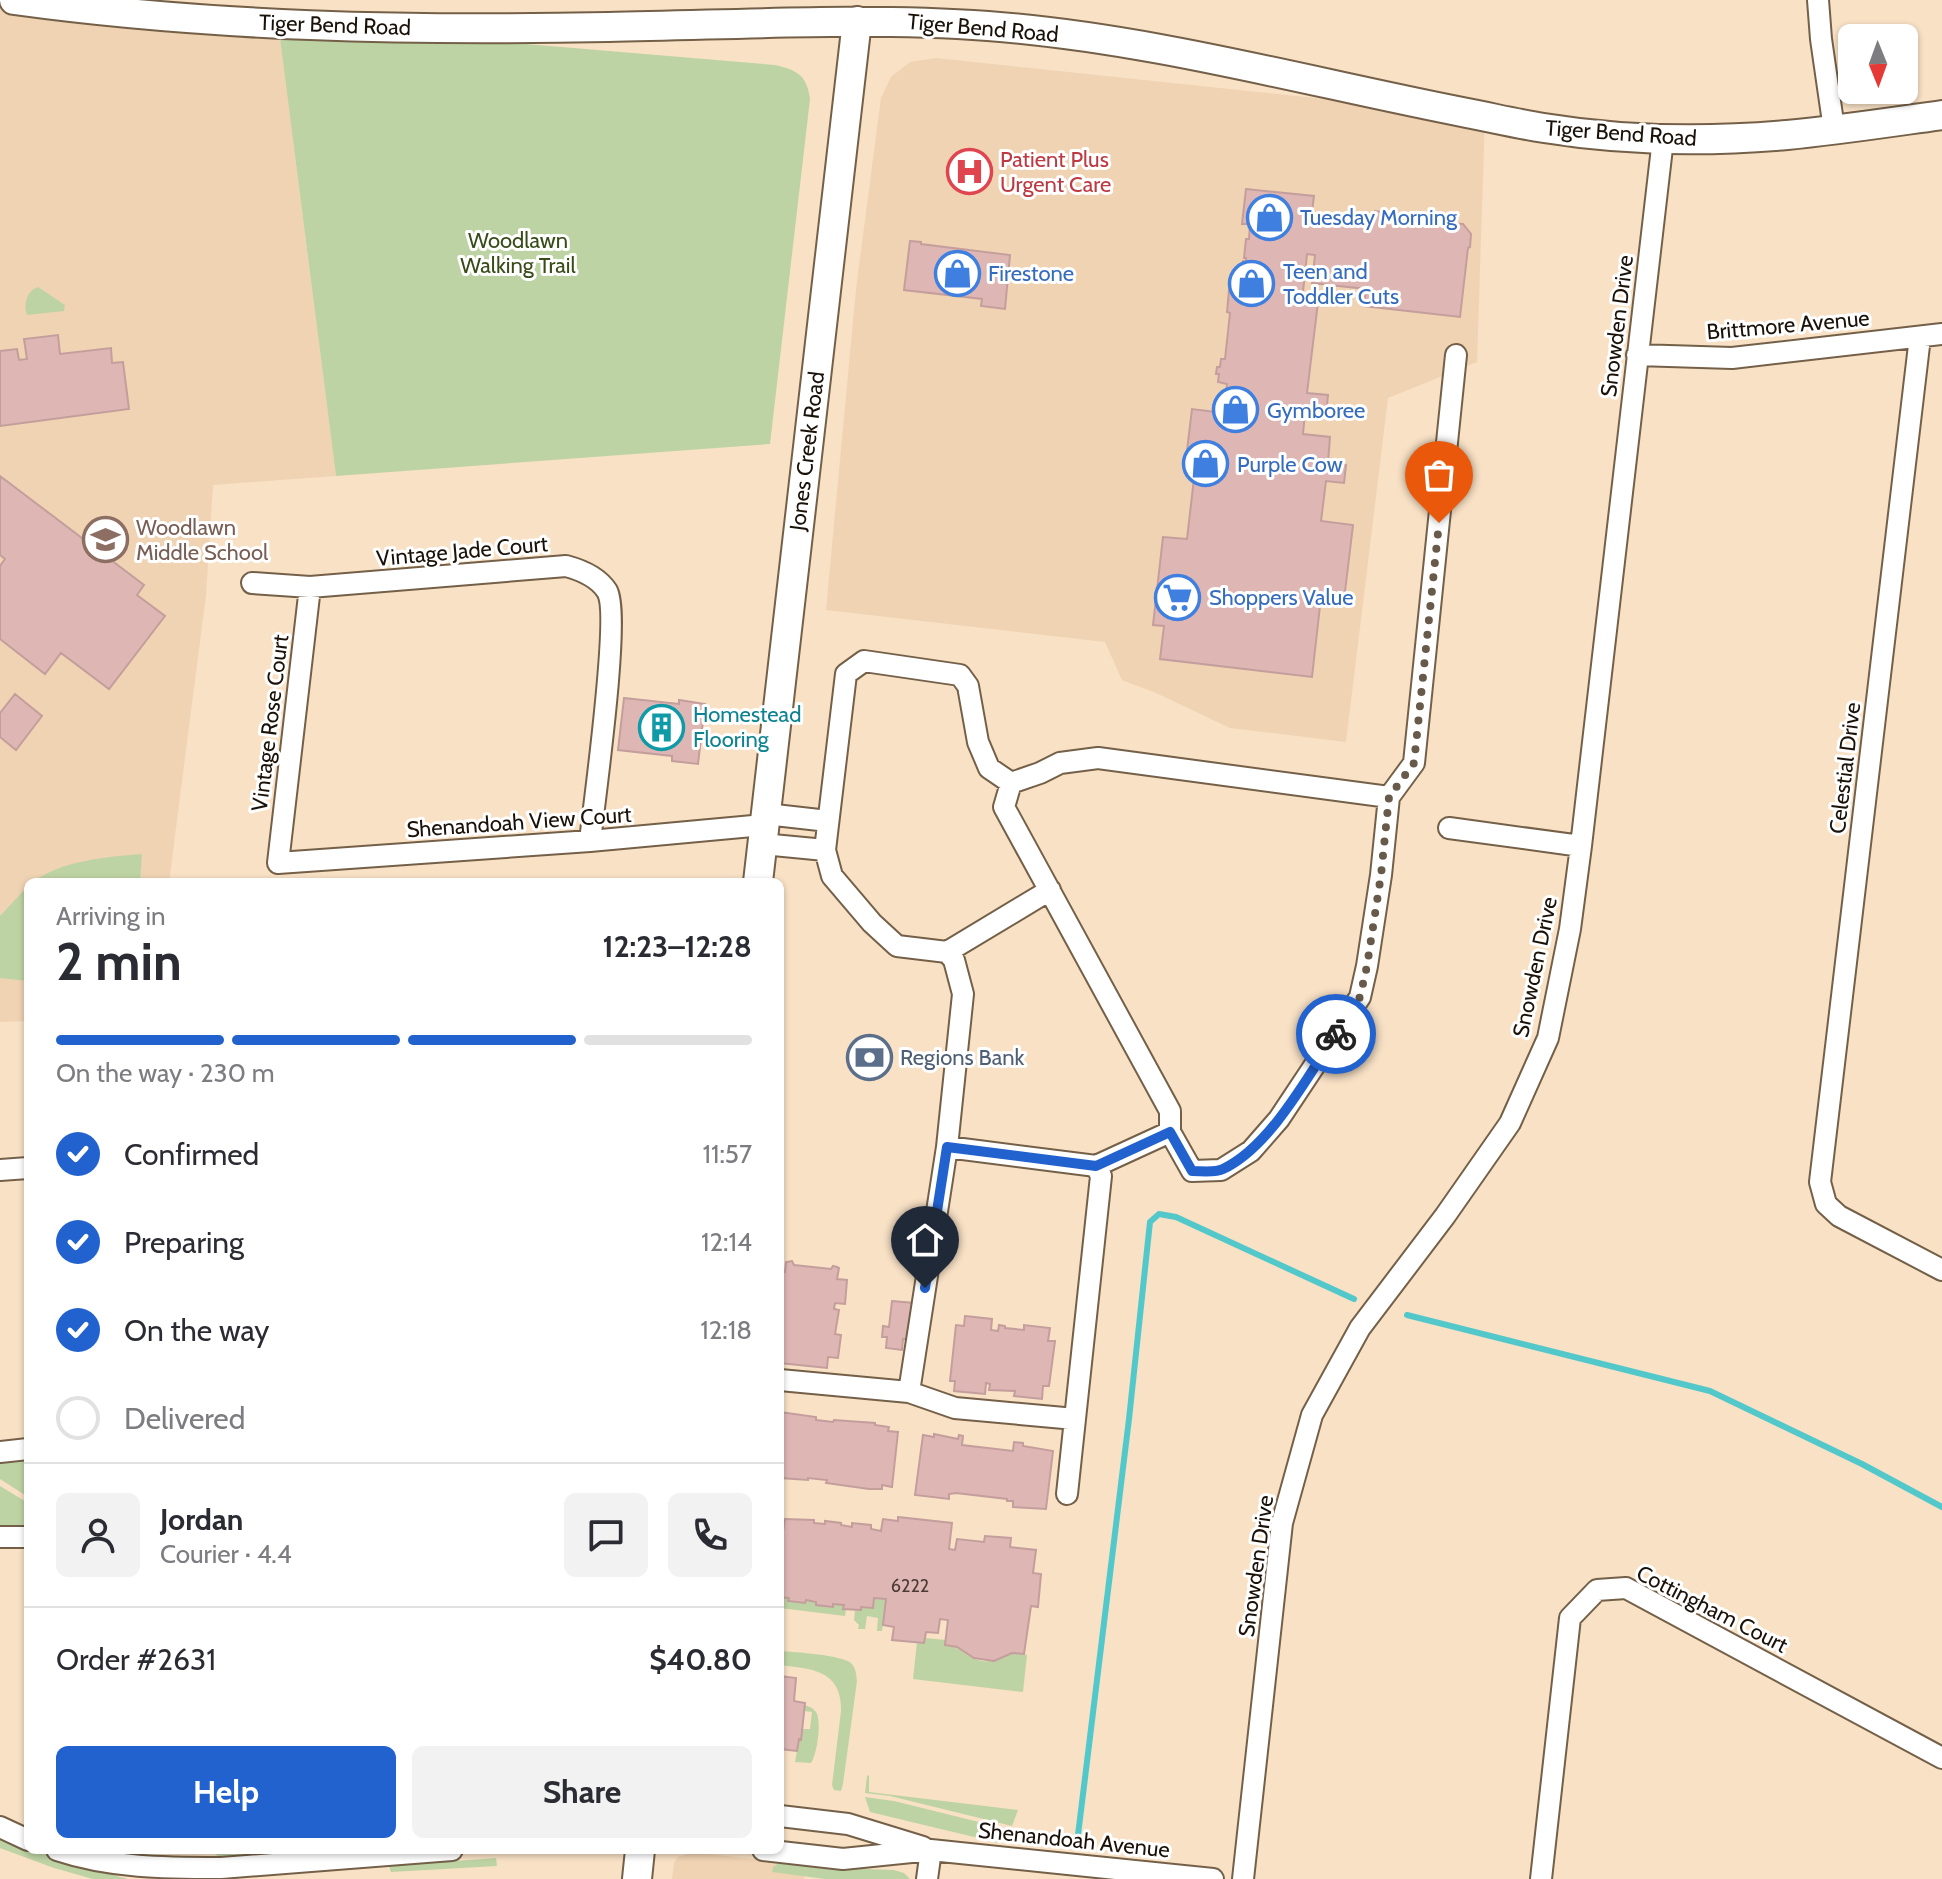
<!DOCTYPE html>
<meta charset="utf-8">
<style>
:root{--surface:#fff;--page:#f2f2f3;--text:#2b2b33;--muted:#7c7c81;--line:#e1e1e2;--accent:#2262cf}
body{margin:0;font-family:Cabin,sans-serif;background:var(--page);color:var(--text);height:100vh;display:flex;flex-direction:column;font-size:30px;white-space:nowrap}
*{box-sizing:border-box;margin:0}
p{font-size:26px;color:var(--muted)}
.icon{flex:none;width:44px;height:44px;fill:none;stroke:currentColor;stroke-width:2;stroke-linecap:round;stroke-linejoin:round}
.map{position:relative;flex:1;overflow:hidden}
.side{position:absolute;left:24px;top:878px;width:760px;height:976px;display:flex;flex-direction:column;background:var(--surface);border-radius:12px;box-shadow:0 2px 6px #0004}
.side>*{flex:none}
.needle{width:52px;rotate:179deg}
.fabs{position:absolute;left:1838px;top:24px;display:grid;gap:16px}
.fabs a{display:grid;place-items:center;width:80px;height:80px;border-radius:12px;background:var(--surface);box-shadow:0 2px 6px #0004;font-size:40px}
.pin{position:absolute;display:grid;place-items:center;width:68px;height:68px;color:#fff;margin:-82px -34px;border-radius:50% 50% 50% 0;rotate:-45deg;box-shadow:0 0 8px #0007}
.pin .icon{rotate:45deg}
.courier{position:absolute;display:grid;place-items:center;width:80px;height:80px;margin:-40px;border:6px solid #2262cf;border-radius:50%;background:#fff;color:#222;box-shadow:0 2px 10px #0007}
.head em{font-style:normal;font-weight:700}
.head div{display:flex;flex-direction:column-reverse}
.head{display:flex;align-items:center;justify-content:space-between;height:136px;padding:0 32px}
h1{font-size:52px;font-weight:700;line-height:60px}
.bar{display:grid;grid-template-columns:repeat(4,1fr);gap:12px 8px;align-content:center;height:96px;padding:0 32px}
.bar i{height:10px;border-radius:6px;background:var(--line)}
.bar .active{background:var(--accent)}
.bar p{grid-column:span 4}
.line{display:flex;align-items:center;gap:20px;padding:0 32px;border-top:2px solid var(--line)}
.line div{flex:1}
.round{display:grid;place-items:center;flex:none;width:84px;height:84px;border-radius:12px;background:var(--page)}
ol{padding:0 32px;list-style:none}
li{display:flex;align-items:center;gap:24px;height:88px}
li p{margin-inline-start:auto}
li .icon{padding:8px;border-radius:50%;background:var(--accent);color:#fff;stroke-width:4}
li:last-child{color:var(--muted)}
li i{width:44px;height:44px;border:4px solid var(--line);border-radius:50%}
.button{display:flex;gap:16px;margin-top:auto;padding:16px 32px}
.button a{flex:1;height:92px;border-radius:12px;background:var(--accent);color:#fff;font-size:32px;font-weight:700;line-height:92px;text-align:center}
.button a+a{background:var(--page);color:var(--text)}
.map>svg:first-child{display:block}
.built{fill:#f0d3b3}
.green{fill:#bed3a4}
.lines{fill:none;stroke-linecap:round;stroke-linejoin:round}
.stream{stroke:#53c8ca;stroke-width:6}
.building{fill:#deb7b5;stroke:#c49e9c;stroke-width:2}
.minor-casing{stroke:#746048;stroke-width:24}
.secondary-casing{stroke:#746048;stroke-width:32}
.minor{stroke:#fff;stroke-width:20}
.secondary{stroke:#fff;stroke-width:28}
.done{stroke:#685a4b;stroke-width:8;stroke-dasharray:0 14.4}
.route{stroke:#2262cf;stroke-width:10}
.labels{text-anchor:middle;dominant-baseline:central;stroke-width:6;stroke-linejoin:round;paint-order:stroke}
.number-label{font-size:18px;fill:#4b3b34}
.street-label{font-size:22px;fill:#1a1209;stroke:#fff}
.health-label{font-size:22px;fill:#be3a42;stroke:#fff;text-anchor:start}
.shop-label{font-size:22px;fill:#366cbe;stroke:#fff;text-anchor:start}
.park-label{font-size:22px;fill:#384c18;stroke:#fff}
.education-label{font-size:22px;fill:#785e54;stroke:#fff;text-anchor:start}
.culture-label{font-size:22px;fill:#0d838f;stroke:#fff;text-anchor:start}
.service-label{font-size:22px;fill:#4e5e75;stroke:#fff;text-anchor:start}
</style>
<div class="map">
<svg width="1942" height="1879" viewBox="0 0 1942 1879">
<rect width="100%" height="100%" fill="#f8e1c5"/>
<path class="built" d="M0 0 278 23 336 476 213 485 206 595 169 882H28V1021L0 1022Z
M936 58 1485 116 1477 362 1388 398 1346 742 1230 728 1156 693 1122 680 1105 642 826 610 856 289 881 98 891 77 910 62Z
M692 1852 806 1865 804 1879H672L674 1863 678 1857Z"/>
<path class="green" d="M278 23 775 65C797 70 807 75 810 99L770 444 336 476Z
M38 287 65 305 64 311 27 315C23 305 27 290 38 287Z
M142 854 140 882H33C63 860 106 857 142 854Z
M28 886V981L0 978V916Z
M28 1456V1497L0 1479V1459Z
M0 1486 28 1503V1529H0Z
M780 1597 789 1598V1601L805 1603 806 1600 816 1602V1605L833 1607V1604L844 1605 843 1608 846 1609 845 1616 780 1608Z
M874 1598 886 1599 882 1631H877L878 1618 867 1616 865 1629H858L859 1625 854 1620 855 1610H860L861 1607 873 1608Z
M925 1638 946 1640V1645C962 1647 966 1658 982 1661 998 1663 1002 1655 1014 1653 1018 1653 1023 1654 1027 1655L1023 1692 913 1679 917 1642 924 1643Z
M780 1651C795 1652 841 1655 851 1663 856 1668 856 1674 857 1681L843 1784 841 1791 834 1790 832 1785 841 1711C842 1670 812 1669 780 1665Z
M805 1705C810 1707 813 1708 816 1712 822 1721 817 1755 811 1763L795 1762 799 1739H801L802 1729H810L812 1712 804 1711Z
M869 1775V1792L1018 1810 1012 1826 890 1796 865 1793 867 1776Z
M865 1797 894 1801 1011 1830 999 1843 870 1812Z
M0 1838 28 1848V1850H33L72 1864 128 1879H93L54 1868 0 1848Z
M213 1850H336L222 1858 216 1855Z
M496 1858 497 1866 391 1872 389 1866Z
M781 1862 836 1868 894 1870 904 1873 910 1879H825L772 1872 773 1867Z"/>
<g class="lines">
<path class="stream" d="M1407 1315 1710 1391 1862 1464 1942 1507
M1078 1835 1129 1419 1150 1222 1159 1214 1176 1217 1354 1299"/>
</g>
<path class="building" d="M1246 189 1314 196 1312 212 1336 215V214L1374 220 1375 211 1411 215 1410 220 1463 224 1471 234 1470 247 1468 248 1460 317 1364 306 1366 289 1312 283 1315 255 1307 254 1302 301 1318 302 1307 393 1328 395 1326 415 1305 413 1303 434 1330 437 1328 463 1346 465 1344 483 1326 481 1321 521 1353 525 1344 600 1321 597 1312 677 1160 659 1164 626 1153 625 1163 537 1187 539 1196 461 1186 459 1192 409 1224 413 1227 384 1218 382 1219 374H1216L1217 367H1220L1221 359H1225L1230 313 1227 312 1229 290H1232L1233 287 1235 273 1244 274 1245 271H1241L1243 261 1246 262V258H1244L1246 239H1249L1250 224H1242Z
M910 241 921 242V244L1010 255 1005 309 981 306 982 299 904 290Z
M58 335 60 354 111 348 112 363 123 362 129 409 0 426V351L17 349 19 360 27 359 24 339Z
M0 476 144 585 137 595 165 616 109 689 61 653 45 674 0 639V566L5 559 0 555Z
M15 694 42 716 16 750 0 737V713Z
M624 698 679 704V700L705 704 698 764 672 761V756L618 750Z
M792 1261 794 1265 831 1269 833 1266 837 1267 839 1268 837 1279 847 1280 845 1304 835 1303 834 1309 839 1310 835 1334 841 1335 838 1358 828 1357 827 1368 780 1363V1302L782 1298H780V1272H785L786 1262Z
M892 1301 914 1303 909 1340 903 1339 902 1350 886 1348 887 1337H882L883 1326 889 1327Z
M965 1316 992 1319 991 1330 998 1331 999 1325 1005 1326V1328L1024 1330V1325L1050 1328 1048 1341H1055L1049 1386H1043L1042 1399 1014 1396 1015 1391 989 1390 990 1384 986 1383 985 1394 954 1391 955 1381H950L956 1325 964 1326Z
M780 1412 816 1417V1420L833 1422 834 1420 875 1423V1425L889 1427 888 1431 898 1432 892 1487 882 1485V1489H869L826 1483 827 1480 808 1478V1480L780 1478Z
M934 1434 958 1439 959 1435 963 1436 962 1445 1013 1451 1014 1442 1023 1443V1446L1053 1451 1046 1509 1013 1507V1501H1007V1499L956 1493 949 1494V1499L915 1495 923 1435 934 1437Z
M898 1517 952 1523 949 1549 955 1550 957 1539 984 1542 985 1536 1011 1538 1010 1547 1036 1550 1033 1573 1041 1574 1038 1607 1031 1606 1024 1654 1012 1653 994 1661 974 1658 957 1647 945 1645 948 1620 940 1619 938 1633 926 1632 924 1643 892 1640 894 1627 883 1625 886 1599 874 1598 873 1608 861 1607V1610L843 1609 844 1605 833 1604V1607L816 1605V1602L806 1600 805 1603 788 1601 789 1598 780 1597V1531H783L785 1519 814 1520V1523L825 1524V1521L841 1523V1525L852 1527V1523L871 1525V1529L881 1531 883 1519 898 1521Z
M780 1676 796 1678 794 1701 805 1703 801 1740 799 1739 797 1751 780 1749Z"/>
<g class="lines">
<defs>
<path id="minor" d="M1818 0 1821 39 1834 129
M1920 337 1820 1182 1826 1204 1839 1216 1942 1270
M1637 355 1732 358 1942 334
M252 583 310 587 566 566C581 570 598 577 607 591 621 614 594 803 590 841
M310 587 278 863 590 841 764 825
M1011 783 989 768 978 742 968 686 960 675 864 661 846 674 825 850 832 876 872 923 897 946 947 952 954 960 963 994 947 1147 909 1392 955 1408 1075 1419 1067 1494
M766 814 828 821
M1449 828 1581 846
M762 844 825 850
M947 952 1050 890
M1170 1132V1111L1004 807 1011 783 1040 773 1060 763 1098 758 1389 797
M947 1147 1096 1166 1101 1176 1075 1419
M1096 1166 1170 1132 1192 1171 1221 1170 1251 1151 1279 1119 1360 997 1367 966 1381 875 1389 797 1414 763 1456 355
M0 1170 28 1168
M780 1380 909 1392
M0 1452 28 1449
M0 1537H28
M780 1816 848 1824 923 1847
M0 1827 28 1840
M57 1850C111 1868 165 1868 221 1868L452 1850
M763 1850 843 1859 931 1850 1213 1879
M927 1879 931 1850
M1243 1879 1282 1523 1312 1415 1360 1328 1445 1216 1510 1123 1548 1038 1570 929 1581 846 1663 139
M1541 1879 1570 1618 1597 1590 1626 1588 1942 1758"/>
<path id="secondary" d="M14 0C210 27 410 31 608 27 735 25 861 17 988 26 1150 38 1308 82 1467 113 1493 118 1518 124 1544 128 1624 141 1707 142 1787 135 1839 130 1891 122 1942 115
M758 882 857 21
M637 1879 640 1850"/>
</defs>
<use href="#minor" class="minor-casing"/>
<use href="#secondary" class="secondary-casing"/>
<use href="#minor" class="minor"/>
<use href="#secondary" class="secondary"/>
</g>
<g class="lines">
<path class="done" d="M1336 1034 1360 997 1367 966 1381 875 1389 797 1414 763 1439 523"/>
<path class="route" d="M925 1288 947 1147 1096 1166 1170 1132 1192 1171C1202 1171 1215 1173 1223 1169 1270 1147 1308 1076 1336 1034"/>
</g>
<defs>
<symbol id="hospital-ring" viewBox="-11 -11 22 22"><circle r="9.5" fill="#fff" stroke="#e0444e" stroke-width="1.5"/><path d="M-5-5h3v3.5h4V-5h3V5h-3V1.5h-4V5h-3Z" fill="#e0444e"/></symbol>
<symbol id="shop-ring" viewBox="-11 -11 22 22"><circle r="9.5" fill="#fff" stroke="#3f7fe0" stroke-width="1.5"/><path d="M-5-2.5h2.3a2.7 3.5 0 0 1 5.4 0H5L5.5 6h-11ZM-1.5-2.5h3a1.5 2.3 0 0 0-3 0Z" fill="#3f7fe0"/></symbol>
<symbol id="school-ring" viewBox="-11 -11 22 22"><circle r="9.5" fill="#fff" stroke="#8d6e63" stroke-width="1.5"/><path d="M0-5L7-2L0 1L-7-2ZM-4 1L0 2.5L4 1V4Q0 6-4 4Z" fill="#8d6e63"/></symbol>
<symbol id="supermarket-ring" viewBox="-11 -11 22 22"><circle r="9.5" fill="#fff" stroke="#3f7fe0" stroke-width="1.5"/><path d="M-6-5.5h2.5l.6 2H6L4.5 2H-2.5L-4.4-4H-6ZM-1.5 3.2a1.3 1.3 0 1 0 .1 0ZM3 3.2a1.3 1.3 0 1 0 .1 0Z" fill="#3f7fe0"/></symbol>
<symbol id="building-ring" viewBox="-11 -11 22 22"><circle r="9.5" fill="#fff" stroke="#0f9aa8" stroke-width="1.5"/><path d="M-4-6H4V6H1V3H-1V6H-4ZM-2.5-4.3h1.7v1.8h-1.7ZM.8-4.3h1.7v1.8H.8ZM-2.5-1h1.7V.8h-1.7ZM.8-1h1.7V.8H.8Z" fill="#0f9aa8"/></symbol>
<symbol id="bank-ring" viewBox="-11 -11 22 22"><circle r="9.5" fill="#fff" stroke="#5c6f8a" stroke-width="1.5"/><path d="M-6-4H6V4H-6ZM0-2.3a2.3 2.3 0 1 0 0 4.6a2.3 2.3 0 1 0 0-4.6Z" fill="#5c6f8a"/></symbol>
</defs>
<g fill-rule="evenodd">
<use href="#hospital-ring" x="944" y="146" width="51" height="51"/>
<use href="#shop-ring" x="1244" y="192" width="51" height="51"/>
<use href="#shop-ring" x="932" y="248" width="51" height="51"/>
<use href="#shop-ring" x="1226" y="258" width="51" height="51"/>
<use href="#shop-ring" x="1210" y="384" width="51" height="51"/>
<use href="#shop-ring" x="1180" y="438" width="51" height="51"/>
<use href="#school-ring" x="80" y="514" width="51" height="51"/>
<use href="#supermarket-ring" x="1152" y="572" width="51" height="51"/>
<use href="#building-ring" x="636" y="702" width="51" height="51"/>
<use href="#bank-ring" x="844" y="1032" width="51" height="51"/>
</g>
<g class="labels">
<g class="number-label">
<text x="910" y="1586">6222</text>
</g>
<g class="street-label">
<text transform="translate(335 25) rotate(2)">Tiger Bend Road</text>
<text transform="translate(983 28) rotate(5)">Tiger Bend Road</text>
<text transform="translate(1621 133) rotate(4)">Tiger Bend Road</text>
<text transform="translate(1788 325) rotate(-5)">Brittmore Avenue</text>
<text transform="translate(1617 326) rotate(-83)">Snowden Drive</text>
<text transform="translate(807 451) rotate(-83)">Jones Creek Road</text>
<text transform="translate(462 551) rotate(-5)">Vintage Jade Court</text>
<text transform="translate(270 723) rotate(-83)">Vintage Rose Court</text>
<text transform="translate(1845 768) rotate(-83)">Celestial Drive</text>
<text transform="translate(519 822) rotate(-4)">Shenandoah View Court</text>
<text transform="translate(1535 967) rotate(-78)">Snowden Drive</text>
<text transform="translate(1256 1566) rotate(-82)">Snowden Drive</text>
<text transform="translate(1712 1609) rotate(27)">Cottingham Court</text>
<text transform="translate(1074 1840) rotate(6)">Shenandoah Avenue</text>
</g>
<g class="health-label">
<text x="1000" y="159">Patient Plus<tspan x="1000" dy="25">Urgent Care</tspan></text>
</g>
<g class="shop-label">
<text x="1300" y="217">Tuesday Morning</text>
<text x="1283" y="271">Teen and<tspan x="1283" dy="25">Toddler Cuts</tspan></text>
<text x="988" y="273">Firestone</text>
<text x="1267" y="410">Gymboree</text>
<text x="1237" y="464">Purple Cow</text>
<text x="1209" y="597">Shoppers Value</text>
</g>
<g class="park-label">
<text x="518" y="240">Woodlawn<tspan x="518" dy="25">Walking Trail</tspan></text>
</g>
<g class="education-label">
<text x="136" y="527">Woodlawn<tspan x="136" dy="25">Middle School</tspan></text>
</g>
<g class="culture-label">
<text x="693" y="714">Homestead<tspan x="693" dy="25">Flooring</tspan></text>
</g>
<g class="service-label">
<text x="900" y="1057">Regions Bank</text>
</g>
</g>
</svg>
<div class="fabs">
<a><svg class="needle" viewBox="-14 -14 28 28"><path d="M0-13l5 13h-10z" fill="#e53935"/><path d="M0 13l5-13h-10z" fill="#7c7c81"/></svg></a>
</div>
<div class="pin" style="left:1439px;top:523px;background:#ea580c"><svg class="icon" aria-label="bag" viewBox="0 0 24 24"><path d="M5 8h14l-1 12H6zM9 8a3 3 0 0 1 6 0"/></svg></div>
<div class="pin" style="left:925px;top:1288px;background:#1f2937"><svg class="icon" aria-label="home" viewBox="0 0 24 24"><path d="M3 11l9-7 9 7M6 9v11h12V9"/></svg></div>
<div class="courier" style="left:1336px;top:1034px"><svg class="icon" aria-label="bike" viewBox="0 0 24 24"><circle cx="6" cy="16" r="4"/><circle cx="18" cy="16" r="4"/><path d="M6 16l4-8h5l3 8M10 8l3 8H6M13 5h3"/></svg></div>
<section class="side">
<div class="head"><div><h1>2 min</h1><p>Arriving in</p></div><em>12:23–12:28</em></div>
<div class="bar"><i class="active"></i><i class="active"></i><i class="active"></i><i></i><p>On the way · 230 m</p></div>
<ol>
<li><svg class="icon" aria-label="check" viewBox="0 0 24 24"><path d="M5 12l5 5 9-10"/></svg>Confirmed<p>11:57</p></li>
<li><svg class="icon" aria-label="check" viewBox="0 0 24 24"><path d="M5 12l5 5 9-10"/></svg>Preparing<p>12:14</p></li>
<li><svg class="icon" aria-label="check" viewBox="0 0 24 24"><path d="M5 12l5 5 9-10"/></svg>On the way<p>12:18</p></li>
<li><i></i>Delivered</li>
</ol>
<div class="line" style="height:144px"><a class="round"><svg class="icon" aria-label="person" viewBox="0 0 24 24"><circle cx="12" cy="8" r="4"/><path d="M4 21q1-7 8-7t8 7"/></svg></a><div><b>Jordan</b><p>Courier · 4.4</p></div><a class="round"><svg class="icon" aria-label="chat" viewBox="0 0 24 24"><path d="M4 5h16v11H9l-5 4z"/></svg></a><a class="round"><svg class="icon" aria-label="phone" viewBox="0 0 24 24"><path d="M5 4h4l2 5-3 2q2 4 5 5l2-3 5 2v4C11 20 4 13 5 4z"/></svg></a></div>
<div class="line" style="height:104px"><div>Order #2631</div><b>$40.80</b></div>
<div class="button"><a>Help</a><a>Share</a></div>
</section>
</div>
